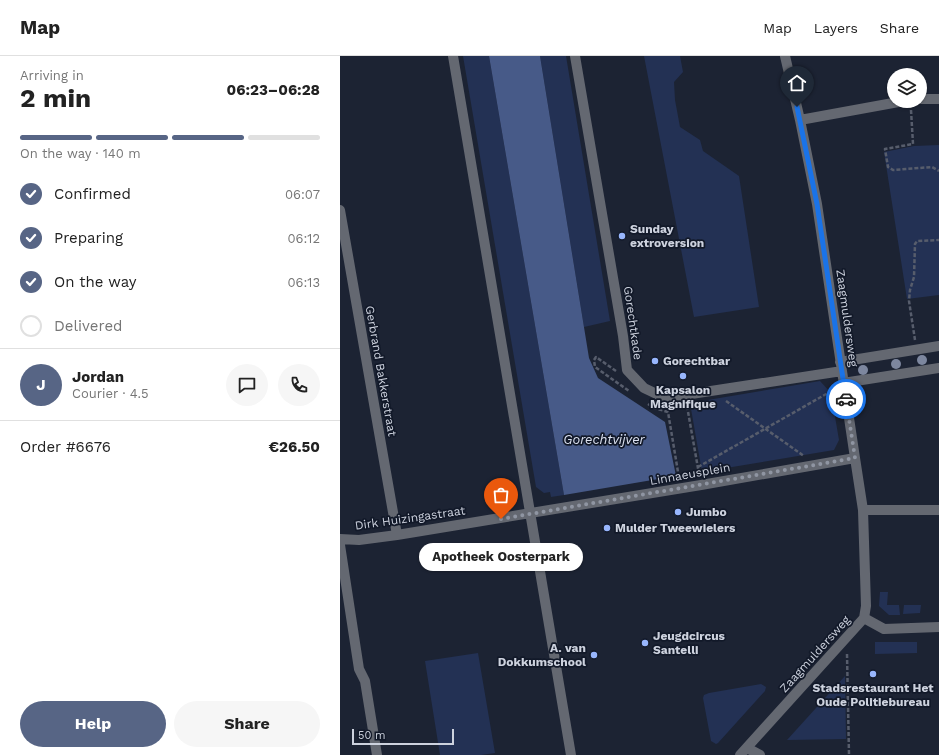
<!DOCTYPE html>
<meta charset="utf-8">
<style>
:root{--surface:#fff;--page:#f6f6f6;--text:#222;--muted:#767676;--line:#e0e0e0;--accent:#576585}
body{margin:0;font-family:"Work Sans",sans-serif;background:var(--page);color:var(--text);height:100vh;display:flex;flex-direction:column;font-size:15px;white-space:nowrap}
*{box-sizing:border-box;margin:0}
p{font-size:13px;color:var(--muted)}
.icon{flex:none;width:22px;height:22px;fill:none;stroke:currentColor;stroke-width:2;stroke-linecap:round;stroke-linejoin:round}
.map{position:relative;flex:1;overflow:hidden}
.drawer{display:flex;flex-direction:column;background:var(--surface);width:340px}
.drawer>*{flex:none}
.fabs{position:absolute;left:547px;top:12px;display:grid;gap:8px}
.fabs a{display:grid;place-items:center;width:40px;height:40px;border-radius:50%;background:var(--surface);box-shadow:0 1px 3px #0004;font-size:20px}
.scale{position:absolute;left:12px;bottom:10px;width:102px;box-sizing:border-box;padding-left:4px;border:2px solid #cdd2de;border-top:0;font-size:11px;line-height:14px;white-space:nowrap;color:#cdd2de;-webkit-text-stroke:3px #121929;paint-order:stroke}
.pin{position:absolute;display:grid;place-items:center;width:34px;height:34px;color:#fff;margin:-41px -17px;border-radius:50% 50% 50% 0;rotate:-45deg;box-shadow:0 0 4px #0007}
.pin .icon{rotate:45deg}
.courier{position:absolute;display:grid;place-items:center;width:40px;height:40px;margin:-20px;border:3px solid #1a73e8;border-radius:50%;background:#fff;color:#222;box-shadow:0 1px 5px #0007}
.bubble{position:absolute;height:28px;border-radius:14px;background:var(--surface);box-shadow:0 1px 3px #0004;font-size:13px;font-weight:700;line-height:28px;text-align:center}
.head em{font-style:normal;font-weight:700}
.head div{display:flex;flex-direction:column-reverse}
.head{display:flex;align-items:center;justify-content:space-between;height:68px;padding:0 20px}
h1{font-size:26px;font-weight:700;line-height:30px}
.bar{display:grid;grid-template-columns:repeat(4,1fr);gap:6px 4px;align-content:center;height:48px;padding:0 20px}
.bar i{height:5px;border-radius:3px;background:var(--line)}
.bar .selected{background:var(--accent)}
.bar p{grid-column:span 4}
.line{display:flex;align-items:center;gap:10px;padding:0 20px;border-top:1px solid var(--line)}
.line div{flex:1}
.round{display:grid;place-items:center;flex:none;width:42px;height:42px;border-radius:21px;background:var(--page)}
ol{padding:0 20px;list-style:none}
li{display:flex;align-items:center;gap:12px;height:44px}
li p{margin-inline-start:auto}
li .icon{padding:4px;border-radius:50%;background:var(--accent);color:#fff;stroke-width:4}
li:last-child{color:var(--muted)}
li i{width:22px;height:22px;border:2px solid var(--line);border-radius:50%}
.action{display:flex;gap:8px;margin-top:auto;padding:8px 20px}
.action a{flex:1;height:46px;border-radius:24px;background:var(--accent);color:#fff;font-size:16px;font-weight:700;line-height:46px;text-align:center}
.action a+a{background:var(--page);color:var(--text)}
header{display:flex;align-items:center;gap:24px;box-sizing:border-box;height:56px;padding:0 20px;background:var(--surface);border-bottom:1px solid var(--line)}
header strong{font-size:19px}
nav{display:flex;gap:22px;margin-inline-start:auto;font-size:14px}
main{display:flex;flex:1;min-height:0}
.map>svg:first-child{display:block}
.green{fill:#233154}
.water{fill:#475a88}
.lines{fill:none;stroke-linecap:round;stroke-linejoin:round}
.path{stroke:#575d6c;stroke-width:2.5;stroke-dasharray:4 2;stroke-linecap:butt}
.minor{stroke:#646871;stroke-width:10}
.tree{fill:#7d879f}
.done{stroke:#8f95a2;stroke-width:4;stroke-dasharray:0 7.2}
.route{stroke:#1a73e8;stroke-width:5}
.poi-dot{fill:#98b6fd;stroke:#121929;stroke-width:1.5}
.labels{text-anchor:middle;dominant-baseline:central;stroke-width:3.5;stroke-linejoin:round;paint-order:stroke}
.poi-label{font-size:12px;font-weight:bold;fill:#cdd2de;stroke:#121929;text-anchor:start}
.street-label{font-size:12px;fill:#cdd2de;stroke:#121929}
.water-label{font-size:13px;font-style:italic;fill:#dce2f1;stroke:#121929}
</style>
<header>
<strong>Map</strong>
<nav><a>Map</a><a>Layers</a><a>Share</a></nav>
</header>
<main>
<section class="drawer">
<div class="head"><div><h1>2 min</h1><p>Arriving in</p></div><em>06:23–06:28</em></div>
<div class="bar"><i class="selected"></i><i class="selected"></i><i class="selected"></i><i></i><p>On the way · 140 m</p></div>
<ol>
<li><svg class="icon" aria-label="check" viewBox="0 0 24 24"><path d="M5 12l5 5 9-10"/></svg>Confirmed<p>06:07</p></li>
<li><svg class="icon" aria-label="check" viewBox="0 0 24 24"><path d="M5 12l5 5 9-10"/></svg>Preparing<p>06:12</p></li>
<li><svg class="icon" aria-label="check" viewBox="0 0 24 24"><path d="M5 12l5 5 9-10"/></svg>On the way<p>06:13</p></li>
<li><i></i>Delivered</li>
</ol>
<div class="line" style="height:72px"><b class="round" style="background:var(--accent);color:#fff">J</b><div><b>Jordan</b><p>Courier · 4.5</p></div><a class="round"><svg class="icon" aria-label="chat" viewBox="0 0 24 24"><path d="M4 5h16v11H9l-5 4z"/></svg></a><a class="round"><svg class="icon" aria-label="phone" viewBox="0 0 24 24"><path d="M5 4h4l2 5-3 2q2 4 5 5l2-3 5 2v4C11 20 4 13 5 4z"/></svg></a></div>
<div class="line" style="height:52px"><div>Order #6676</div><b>€26.50</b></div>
<div class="action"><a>Help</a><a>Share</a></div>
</section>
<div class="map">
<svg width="599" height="699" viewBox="0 0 599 699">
<rect width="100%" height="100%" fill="#1c2333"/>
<path class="green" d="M123 0H149L224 439 211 441 210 436 204 437 196 431Z
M200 0H226L270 265 244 271Z
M304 0H340L343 16 334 26 335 44 340 71 360 84 363 95 399 120 419 251 354 261Z
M599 89V239L567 243 544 96 574 90Z
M480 325 491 337 499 384 494 394 362 416 350 347Z
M540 536H548L547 549H559L560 559H549L539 550Z
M564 549H581L580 557 563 558Z
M535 586H577V597L535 598Z
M138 597 155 697 141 699H100L85 605Z
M505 620 506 683 447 684Z
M421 628 426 631 425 635 378 687 376 688 371 685 363 642 364 639 369 637Z"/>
<path class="water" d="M149 0H200L249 302 258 322 325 366 336 420 224 439Z"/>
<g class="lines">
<path class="path" d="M571 54 573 88 545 93 548 111 553 114 592 111 599 115
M575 284 569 245 570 234 574 221 575 188 577 185 599 184
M276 315 256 301 254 304 255 311 289 335
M386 345 464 400
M308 348 314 352 328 356 339 422
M347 350 359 418
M358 411 495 333
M507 598 509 699"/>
<path class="minor" d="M113 0 231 699
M235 0 283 280 287 314 304 332 325 342 502 315
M580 43H599
M460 64 564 45
M0 154 57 479
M500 306 599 290
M503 327 599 312
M523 454H599
M0 483 19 484 57 479 361 429 515 402
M0 489 19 613 25 625 37 699
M524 562 544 573 599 571
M407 692 420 699
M400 699 524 562 526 550 523 454 515 402 477 148 460 64 445 0"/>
</g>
<g class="tree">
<circle cx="582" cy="304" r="5"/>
<circle cx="556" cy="308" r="5"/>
<circle cx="523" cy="314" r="5"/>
</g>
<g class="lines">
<path class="done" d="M161 463 515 402 506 343"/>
<path class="route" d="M457 51 477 148 506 343"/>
</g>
<g class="poi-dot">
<circle cx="282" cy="180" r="4"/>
<circle cx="315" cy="305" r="4"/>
<circle cx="343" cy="320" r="4"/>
<circle cx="338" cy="456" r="4"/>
<circle cx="267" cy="472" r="4"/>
<circle cx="305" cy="587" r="4"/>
<circle cx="254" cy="599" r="4"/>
<circle cx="533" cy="618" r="4"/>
</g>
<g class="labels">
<g class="poi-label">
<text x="290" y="173">Sunday<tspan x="290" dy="14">extroversion</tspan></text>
<text x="323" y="305">Gorechtbar</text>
<text x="343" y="334" text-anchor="middle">Kapsalon<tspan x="343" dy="14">Magnifique</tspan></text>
<text x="346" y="456">Jumbo</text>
<text x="275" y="472">Mulder Tweewielers</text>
<text x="313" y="580">Jeugdcircus<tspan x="313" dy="14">Santelli</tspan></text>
<text x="246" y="592" text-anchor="end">A. van<tspan x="246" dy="14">Dokkumschool</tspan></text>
<text x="533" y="632" text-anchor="middle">Stadsrestaurant Het<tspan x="533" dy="14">Oude Politiebureau</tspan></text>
</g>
<g class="street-label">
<text transform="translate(507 262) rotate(82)">Zaagmuldersweg</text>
<text transform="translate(293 267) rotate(82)">Gorechtkade</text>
<text transform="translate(41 315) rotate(80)">Gerbrand Bakkerstraat</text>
<text transform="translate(350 418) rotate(-10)">Linnaeusplein</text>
<text transform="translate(70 462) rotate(-8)">Dirk Huizingastraat</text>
<text transform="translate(475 598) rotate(-48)">Zaagmuldersweg</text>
</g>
<g class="water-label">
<text x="264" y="383">Gorechtvijver</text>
</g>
</g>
</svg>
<div class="fabs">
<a><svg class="icon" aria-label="layers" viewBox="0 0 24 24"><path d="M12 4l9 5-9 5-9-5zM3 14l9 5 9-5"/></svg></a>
</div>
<div class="scale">50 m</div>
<div class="pin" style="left:161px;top:463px;background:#ea580c"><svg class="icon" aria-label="bag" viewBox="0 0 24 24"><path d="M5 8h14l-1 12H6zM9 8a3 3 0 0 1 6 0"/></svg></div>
<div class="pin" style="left:457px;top:51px;background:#1f2937"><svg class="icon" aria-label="home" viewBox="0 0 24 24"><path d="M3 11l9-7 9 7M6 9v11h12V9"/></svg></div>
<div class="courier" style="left:506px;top:343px"><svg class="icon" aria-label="car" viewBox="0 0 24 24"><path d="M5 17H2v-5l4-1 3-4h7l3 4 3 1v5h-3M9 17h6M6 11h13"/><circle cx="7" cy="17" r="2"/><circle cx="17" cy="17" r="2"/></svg></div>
<div class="bubble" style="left:79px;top:487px;width:164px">Apotheek Oosterpark</div>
</div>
</main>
